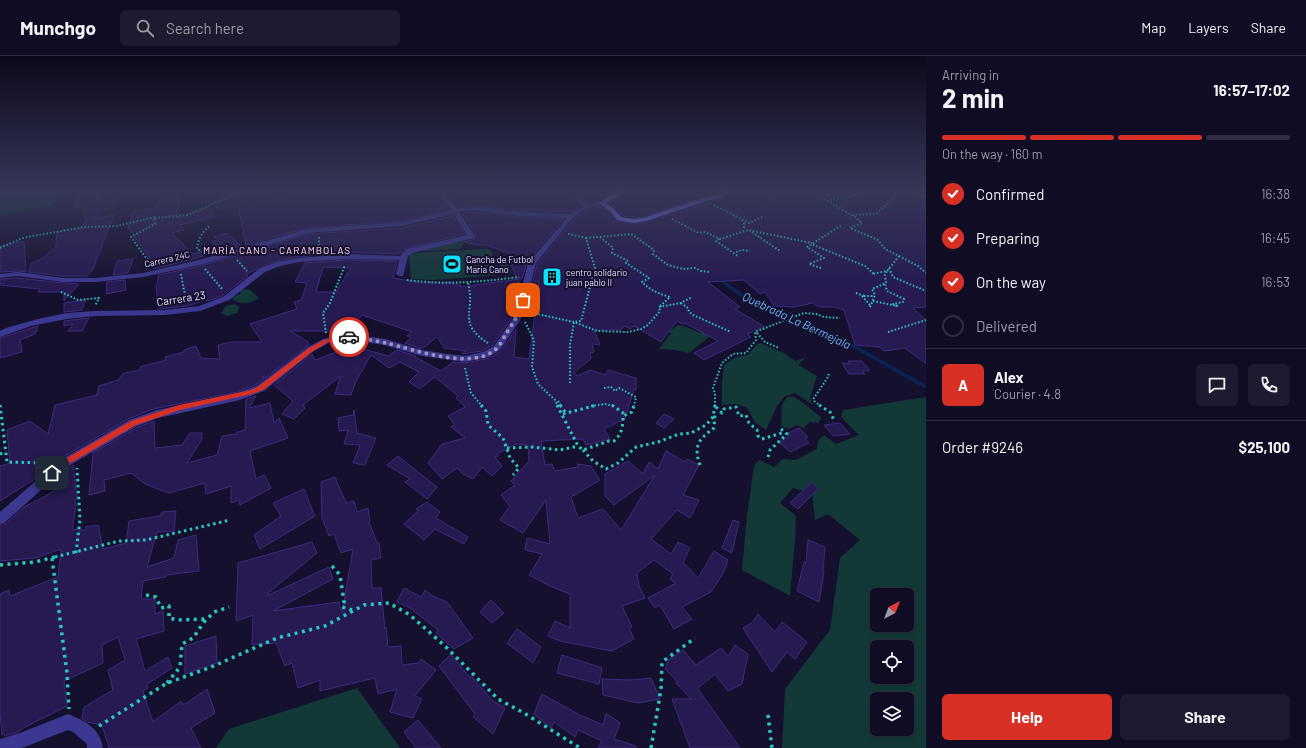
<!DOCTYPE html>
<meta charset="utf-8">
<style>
:root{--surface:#100c23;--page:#1e1a30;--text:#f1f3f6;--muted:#9c9ba6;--line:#302c41;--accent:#d93025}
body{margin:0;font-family:Barlow,sans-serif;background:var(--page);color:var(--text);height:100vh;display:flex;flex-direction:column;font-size:15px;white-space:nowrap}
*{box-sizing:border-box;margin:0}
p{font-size:13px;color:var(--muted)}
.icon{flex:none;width:22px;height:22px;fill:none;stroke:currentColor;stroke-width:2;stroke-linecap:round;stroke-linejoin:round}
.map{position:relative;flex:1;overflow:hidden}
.sheet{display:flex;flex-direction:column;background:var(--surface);width:380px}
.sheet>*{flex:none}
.needle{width:26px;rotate:42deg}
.buttons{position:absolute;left:870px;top:532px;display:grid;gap:8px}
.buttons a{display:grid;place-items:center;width:44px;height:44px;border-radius:6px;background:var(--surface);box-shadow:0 2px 6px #0003,0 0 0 1px var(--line);font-size:20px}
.pin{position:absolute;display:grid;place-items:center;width:34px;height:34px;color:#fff;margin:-17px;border-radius:8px;box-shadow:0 2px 6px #0006}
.courier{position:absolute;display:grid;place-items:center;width:40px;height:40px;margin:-20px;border:3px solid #d93025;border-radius:50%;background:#fff;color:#222;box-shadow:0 1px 5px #0007}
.summary em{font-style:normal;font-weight:700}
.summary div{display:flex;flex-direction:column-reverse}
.summary{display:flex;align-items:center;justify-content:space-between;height:68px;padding:0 16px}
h1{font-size:26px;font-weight:700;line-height:30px}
.bar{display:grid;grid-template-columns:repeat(4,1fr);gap:6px 4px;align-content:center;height:48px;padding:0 16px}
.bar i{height:5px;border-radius:3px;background:var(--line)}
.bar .selected{background:var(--accent)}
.bar p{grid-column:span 4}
.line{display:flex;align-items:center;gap:10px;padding:0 16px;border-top:1px solid var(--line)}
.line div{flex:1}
.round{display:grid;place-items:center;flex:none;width:42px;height:42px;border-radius:6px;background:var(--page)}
ol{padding:0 16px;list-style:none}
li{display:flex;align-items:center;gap:12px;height:44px}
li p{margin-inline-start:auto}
li .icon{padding:4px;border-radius:50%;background:var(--accent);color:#fff;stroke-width:4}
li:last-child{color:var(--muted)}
li i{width:22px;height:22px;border:2px solid var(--line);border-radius:50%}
.cta{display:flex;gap:8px;margin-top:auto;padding:8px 16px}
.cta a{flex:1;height:46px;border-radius:6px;background:var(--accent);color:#fff;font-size:16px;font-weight:700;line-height:46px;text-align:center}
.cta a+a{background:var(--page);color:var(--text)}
header{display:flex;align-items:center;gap:24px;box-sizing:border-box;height:56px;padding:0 20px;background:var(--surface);border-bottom:1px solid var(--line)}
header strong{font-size:19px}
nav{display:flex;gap:22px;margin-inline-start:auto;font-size:14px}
.search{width:280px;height:36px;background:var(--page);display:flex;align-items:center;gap:10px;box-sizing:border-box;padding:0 14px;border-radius:6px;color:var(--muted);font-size:15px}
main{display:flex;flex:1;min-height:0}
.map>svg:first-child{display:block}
.green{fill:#123938;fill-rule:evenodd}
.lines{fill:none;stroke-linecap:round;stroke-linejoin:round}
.stream-far1{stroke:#092454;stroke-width:3}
.stream{stroke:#092454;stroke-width:3.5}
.building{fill:#261a51;stroke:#3c2b7f;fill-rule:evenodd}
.path-far2{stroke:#27c9c1;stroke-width:2;stroke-dasharray:1.5 2;stroke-linecap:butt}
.path-far1{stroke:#27c9c1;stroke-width:3;stroke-dasharray:2.5 3.5;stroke-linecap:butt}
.path{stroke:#27c9c1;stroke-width:3.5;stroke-dasharray:3 4.5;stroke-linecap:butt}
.street{fill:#3c3891;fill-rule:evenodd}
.secondary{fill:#7a74ff;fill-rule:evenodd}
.route{fill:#d93025}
.done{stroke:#9b95b6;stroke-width:4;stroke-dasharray:0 7.2}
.labels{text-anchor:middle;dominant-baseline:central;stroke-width:4;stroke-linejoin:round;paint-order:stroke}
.far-street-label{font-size:9px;fill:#e2ddff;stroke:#16102f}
.far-poi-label{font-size:9px;fill:#e2ddff;stroke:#16102f;text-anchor:start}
.far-neighbourhood-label{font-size:10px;letter-spacing:1px;fill:#ffdff3;stroke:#16102f}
.street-label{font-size:11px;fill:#e2ddff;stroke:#16102f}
.water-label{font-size:12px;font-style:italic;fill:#6bb9ff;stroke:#16102f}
</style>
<header>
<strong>Munchgo</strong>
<div class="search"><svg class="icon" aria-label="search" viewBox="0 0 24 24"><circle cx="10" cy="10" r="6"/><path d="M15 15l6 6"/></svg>Search here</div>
<nav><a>Map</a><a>Layers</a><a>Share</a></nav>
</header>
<main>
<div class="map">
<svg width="926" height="692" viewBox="0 0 926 692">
<rect width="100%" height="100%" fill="#16102f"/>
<path class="green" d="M0 134H70L51 150 0 159Z
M466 184 460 193 423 195V193Z
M488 193 491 195 499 219 433 224 411 223 409 197Z
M498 198 505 202 512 217 502 218Z
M242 233 250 234 259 242C249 248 240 250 231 242L241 237 240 235Z
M234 248 239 251 237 257 227 260 221 257 226 250Z
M678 269 687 271 700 277 710 275 709 281 689 297 675 294 659 293 671 277 668 276Z
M760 287 784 297 795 305 805 302 798 309 817 320 810 342 813 349 795 337 785 340 777 350 766 374 755 366 747 352 736 348 722 349V327L724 309 736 301 748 299 756 289Z
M787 341H795L821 361 819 367 810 366 803 372 797 369 788 373 781 370 782 349Z
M926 341V692H782L785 633 830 574 840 502 860 484 828 458 815 464 812 437 793 432 780 447 796 460 795 484 790 540 742 514 747 460 754 410 759 404 774 411 783 403 796 404 817 393 818 385 824 379 836 388 859 379 841 361 843 354ZM877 539H907V569H877ZM877 591H907V621H877ZM877 643H907V673H877Z
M357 632 400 692H216L229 673Z"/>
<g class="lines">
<path class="stream-far1" d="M718 222 729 230"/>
<path class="stream" d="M727 229 743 240 857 292 926 331"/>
</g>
<path class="building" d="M81 134H97L94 141 109 138 108 141 123 140 93 163 114 159 93 213 87 220H63L28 216 32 207 43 202 56 191 57 176 81 172 86 165 83 151 74 152Z
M187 134H260L274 142 305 134H335V137L370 134H436L449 153 402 165 307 172 246 189 238 148 219 153Z
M445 134H617L601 144 588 147 582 142 572 141V145L581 151 571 156 508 154 489 150H465L458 151Z
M629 134H722L721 137 700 142 643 161H634L622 160 609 147Z
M732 134H922L926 137V251L913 252 926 264V308L905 292 884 295 879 291 855 289 844 254 834 251H818L813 247 794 251 774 250 765 236 760 238 744 224 708 226 740 251 735 253 765 271 747 278 751 281 704 304 694 297 718 285 685 267 682 268 677 265 661 286 634 270 630 273 625 270 620 274H594L600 289 592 288 594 296 590 297 591 303 574 316 577 320 590 314 606 319 608 314 636 322V334L634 333 625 363 604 373 610 383 586 389 583 383 541 385 545 409 552 408 555 415 578 411 577 408 591 410 600 424 571 441 578 462 603 453 621 474 655 419 614 449 605 440V418L628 405 643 418 649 406 658 413 666 395 685 406 687 403 699 409 683 439 699 444 690 462 677 454 651 483 671 498 678 486 690 492 683 506 698 522 714 495 728 504 724 516 711 536 682 551 692 563 674 573 660 549 655 552 648 542 676 527 670 523 673 518 654 504 637 517 639 530 645 542 622 550 632 571 629 572 634 583 612 595 560 585 548 580 555 565 570 572V538L552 531 529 519 542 498 525 494 527 482 550 488 546 444 523 477 500 464 510 450 501 439 515 429 511 425 529 405 528 389 516 388 497 398 498 400 495 401 502 410 492 420 482 411 473 423 463 418 457 412 442 423 428 407 442 388 465 382 451 371 455 369 448 360 465 351 456 342 458 340 435 321 420 333 409 326 419 316 400 306 389 312 371 299 356 325 351 339 335 338 341 320 303 349 305 352 294 363 282 358 293 345 274 329 312 298 315 304 339 295 346 303 360 292 388 300 397 294 416 300 415 301 441 315 453 306 465 307 490 302 501 295 516 273 514 301 529 303 539 226 533 225 537 208 575 162 583 156 600 150 609 156 617 165 634 168 646 166 726 141Z
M179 140 178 162 209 151 214 161 180 169 184 174 172 177 193 198 216 190 212 186 217 184 214 181 227 177 241 190 154 213 147 202H150L128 172 133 156 154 152 161 141Z
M478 156 515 161 564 163 527 206 522 223H519L518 241 515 255 511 263 493 289 482 295 462 298 466 295 444 292 437 281 422 293 405 287 411 282 407 280 412 276 362 259 348 275H290L307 285 309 289 265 322 263 320 264 323 257 328 238 336 153 353 128 363 58 404 38 421 0 445V410L10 407 7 374 30 365 48 378 55 349 97 339 99 330 118 324 124 317 140 314V311L166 304 165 301 184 296V294L196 290 201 302 220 303 218 289 232 286H262L250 268 297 253 294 246 301 244 307 227 295 226 305 207 347 204 397 205 393 222 422 227H452L461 229 460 231 519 223 517 222 508 202 511 198 486 189H477L465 186 474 183 476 179 462 157ZM323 211 351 212 336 236H316Z
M453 160 465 178 406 192 399 198 347 196 299 201 276 205 246 218 248 220 222 240 208 245 206 244 187 250 159 253 156 231 159 219 204 209 308 178 402 172Z
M24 185 26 216 18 215 0 216V190Z
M133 203 128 217 113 219 117 205Z
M18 222 63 227 79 228 64 245V236H38L40 233 0 229V223Z
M125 224 126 234 106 238 107 226Z
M86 244 82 254 64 256V247Z
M89 262 82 275H68L73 268 64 270V265Z
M38 270 35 278 20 284 22 296 0 302V282Z
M848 305H862L870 315H862L865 318H849L842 307 850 308Z
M256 340 249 352 270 347 274 367 279 362 288 382 250 395 256 423 264 419 271 432 240 449 239 444 231 447V430L206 438 205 427 169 437 145 428 131 417 104 424 105 435 89 439 93 397 138 371 154 365 155 392 182 389 190 377H202V383L187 407 217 399 222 380 237 378V376L245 374 246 343Z
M354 354 357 377 376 382 365 409 353 407 360 389 344 388 348 374 339 375 338 362 353 359Z
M664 358 674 363 664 372 656 367Z
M840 367 850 378 833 380 824 369Z
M799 372 808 381 805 382 809 387 790 396 779 386 791 379 788 377Z
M398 400 437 431 427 443 405 426 410 423 387 409Z
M73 409 77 442 75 443 76 449 72 474 80 473V474H86V471L98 469 103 493 126 487 129 465 160 460 162 456 176 455 174 475 157 476 147 511 174 502 178 484 196 479 199 515 166 519V521L143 525 141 543H155V558L163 555 164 575 136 583 145 615 168 601 172 612 147 628 148 632 143 635 153 666 181 645 182 648H185L207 633 215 657 191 672 201 692H109L102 669 87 666 82 663 84 651 113 634 108 614 125 604 118 581 102 589 103 607 64 625 67 650 25 671 18 676 5 680 4 678 2 679 0 656V538L9 534 10 540 58 521 61 493 35 502 0 505V469L5 468 24 451 51 437 58 430 55 423Z
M335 421 346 447 354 445 357 456 368 452 370 465 369 466 377 487H379L381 502 371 504 372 532H381L385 573 386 571 388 591 401 590 402 609 419 607 421 603 436 614 415 640 422 643 413 662 390 656 397 633 378 638 375 622 320 635V624L298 632 292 607 285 610 276 587 252 589 253 559 236 565 238 507 312 486 317 497 268 537 269 539 329 511 333 523 273 555 339 546 342 557 353 493 341 497 334 478 329 480 322 462 321 426Z
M812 426 818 433 798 453 790 447Z
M304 433 315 460 260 493 254 479 281 460 273 447Z
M427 446 440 456 436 462 468 481 464 488 435 473 424 484 404 468 418 455 416 453Z
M733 464 739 466 732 497 722 492Z
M808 484 825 491 823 515 824 516 819 546 797 535 804 506 806 507Z
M404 532 421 541 425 534 433 540 447 546 473 582 454 593 436 577 438 574 410 552 397 546Z
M491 544 504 557 492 567 480 556Z
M758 558 775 576 782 566 807 586 795 603 787 596 772 616 743 572 753 566Z
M517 573 541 591 533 607 507 587Z
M216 580 217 607 185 618V590Z
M735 589 748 598 742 628 728 635 715 618 699 631 698 633 740 692H690L672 643H691L676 627 678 626 665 613 669 603 683 594 696 609 721 592 728 600Z
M451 598 468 620 472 621 492 644 505 652 493 678 473 661 475 658 439 610Z
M562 599 602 612 599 628 557 617Z
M651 622 660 643 638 647 603 639 602 623 631 624Z
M542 638 580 659 603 669 606 657 620 667 614 683 636 690V692H598L602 685 578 674 575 681 554 666 551 672 534 658Z
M418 664 441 692H416L404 676Z"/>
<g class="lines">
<path class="path-far2" d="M759 134 774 141
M809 134 855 161 862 167 850 172 878 184 885 193 899 200 887 215 872 218 873 217 865 210 811 188
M901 134 926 141
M96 142 100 134
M827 145 863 138
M714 149 749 167 762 161
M852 159 876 158 893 143 895 134
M672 163 699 177 705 176 720 183 748 174 812 187
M742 164 744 167V174
M752 176 780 195
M568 178 586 182 595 212 581 265 574 266 570 289V328
M319 181V196
M600 181 613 192 612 197 628 205 626 207 649 222 642 226C650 234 659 238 670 241L659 251
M586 182 631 178 654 194 653 198 668 209 683 213 695 212 701 215 709 216
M719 183 716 185 739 201
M0 192 22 182 84 171 117 170 155 161
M203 196 197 193C198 183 202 176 210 170
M736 196 742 194 750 195
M899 200 918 210 926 217
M237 204 247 215
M152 210 131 181 155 168 154 162 187 159 245 134
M821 212 809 208 824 202 807 191 842 169
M889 212 893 221 926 235
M205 213 223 234
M181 218 184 235 189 245
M407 224C448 229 479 226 519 221
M468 227C476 255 456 267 488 287
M61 236 78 244 99 242 95 250
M856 237 864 240
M873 245 897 250 893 248 903 246 904 243 887 235 885 228
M681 247 688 252 689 256 693 259 731 276
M870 249 862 240H874
M870 251 875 239 872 233 886 227 885 219 887 215
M528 256 574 266 597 275 628 276 641 273 648 269 660 255 659 251 681 247 692 241
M525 266 534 284 532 311 538 328 555 344 558 350
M888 276 926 264
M326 277 323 257 330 247 345 209
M757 277 765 286 779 292
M465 312 471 337 482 350
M604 332 611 331 615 335 619 332 636 341 634 350
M558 345 561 350
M591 350 605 348 614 350
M715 350V338L713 332 722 307 733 298 746 297 756 284 755 276 804 257 816 258 824 261 840 262
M821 350 814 345V342L828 321 829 316"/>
<path class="path-far1" d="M0 349 7 406 47 407
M481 349 486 355 488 369 503 382 510 402 519 412 513 419
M557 349 578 390 583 394 609 385H614C622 378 623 370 623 360L632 356 634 349
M560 349 566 357
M612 349 626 359
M819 349 830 356 834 364 833 366
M716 351 722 357 724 353 736 351 739 360 746 359 749 367 757 374 758 380 762 383 785 376
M563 358 597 349
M507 392 533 391 560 394 578 390
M583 394 593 405 606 413 618 407 636 391 658 386 679 378 691 377 706 369 713 361 715 349
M0 398 5 396
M768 401 770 394 787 378 781 373
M700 409C693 390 699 383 714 372L715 357
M76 497 80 464 77 412
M55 501 119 485 146 484 230 464"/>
<path class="path" d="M52 502 67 617 69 653
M0 509 35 506 59 500
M332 510 340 519 344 546 342 551 352 554
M146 539 156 541 161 552 169 550V562L178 564 206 563
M167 627 180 611 182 588 193 582 204 566 214 556 229 551
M768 659 772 692
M99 670 167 627 209 612 277 582 325 570 364 549 389 547 410 559 445 590 498 643 524 657 580 692
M651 692 661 633 662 606 695 582"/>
<path class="street" d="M437 134H443L457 153 465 151H489L508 155 571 158 583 151 578 146 573 144V142L582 143 588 149 601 145 604 147 582 155 574 161 536 207 524 255 520 264 500 294 489 301 465 306 422 300 384 289 345 283 329 287 314 295 264 335 240 344 158 362 137 370 67 411 4 467 0 468V456L59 405 129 364 157 354 238 337 258 329 308 291 323 283 345 277 385 283 422 294 447 298 465 300 483 296 494 290 512 264 516 255 528 207 567 162C547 161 527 161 508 159 492 157 476 152 459 156L475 180 474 182 412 197 408 200 403 220H400L396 218 399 204 347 203 299 206 280 210 265 216 229 244 200 255 165 259 94 260 67 263 31 270 0 281V275L6 272 38 263 67 257 94 255 165 254 199 250 223 241 259 213 276 206 299 202 347 198 400 200 406 193 467 179 454 158 402 170 308 177 204 208 143 221 96 226H63L18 220 0 222V218L18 216 63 222H96L143 217 199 204 307 173 402 166 451 154Z
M68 658C85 665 100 672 103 692H87V688L73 676 68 674 22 692H0V683L20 677Z"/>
<path class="secondary" d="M620 134H628L606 147 614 153 621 161 634 163 643 162 700 143 722 138 724 134H731L726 140 704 146 646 165 634 167 617 164 610 155 598 147Z"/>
</g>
<linearGradient id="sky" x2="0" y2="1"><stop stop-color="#0c091a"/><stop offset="0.58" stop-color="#363758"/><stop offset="1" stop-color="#363758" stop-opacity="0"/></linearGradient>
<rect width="926" height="231" fill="url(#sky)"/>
<path class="route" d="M345 279 352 281 349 283 345 282 328 286 313 295 263 334 252 338 180 354 136 369 65 410 52 420 49 417 60 406 131 365 179 349 251 334 259 330 309 292 324 284Z"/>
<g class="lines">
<path class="done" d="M349 281C361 283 374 284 386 287 413 293 474 316 497 292 501 288 504 281 507 276 514 266 520 256 523 244"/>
</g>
<defs>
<symbol id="stadium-square" viewBox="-11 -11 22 22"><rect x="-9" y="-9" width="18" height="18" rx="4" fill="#09e3ff" stroke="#16102f"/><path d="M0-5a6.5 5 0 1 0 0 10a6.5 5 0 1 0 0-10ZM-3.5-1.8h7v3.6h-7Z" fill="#111"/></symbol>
<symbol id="building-square" viewBox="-11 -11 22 22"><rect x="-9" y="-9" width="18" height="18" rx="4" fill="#09e3ff" stroke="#16102f"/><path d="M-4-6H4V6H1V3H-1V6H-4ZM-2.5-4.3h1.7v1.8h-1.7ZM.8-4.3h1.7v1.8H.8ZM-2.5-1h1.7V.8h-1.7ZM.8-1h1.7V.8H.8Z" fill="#111"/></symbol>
</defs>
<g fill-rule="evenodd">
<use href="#stadium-square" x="441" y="197" width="22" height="22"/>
<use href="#building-square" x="541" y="210" width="22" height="22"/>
</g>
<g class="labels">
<g class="far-street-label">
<text transform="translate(167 203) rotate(-13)">Carrera 24C</text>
</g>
<g class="far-poi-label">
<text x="466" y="203">Cancha de Futbol<tspan x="466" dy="10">Maria Cano</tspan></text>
<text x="566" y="216">centro solidario<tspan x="566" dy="10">juan pablo II</tspan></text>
</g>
<g class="far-neighbourhood-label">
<text x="277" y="194">MARÍA CANO - CARAMBOLAS</text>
</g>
<g class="street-label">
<text transform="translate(181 242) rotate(-9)">Carrera 23</text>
</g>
<g class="water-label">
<text transform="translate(797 264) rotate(25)">Quebrada La Bermejala</text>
</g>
</g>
</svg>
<div class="buttons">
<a><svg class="needle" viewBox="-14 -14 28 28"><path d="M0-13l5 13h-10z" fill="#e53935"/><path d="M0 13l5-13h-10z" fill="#9c9ba6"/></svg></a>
<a><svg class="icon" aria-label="locate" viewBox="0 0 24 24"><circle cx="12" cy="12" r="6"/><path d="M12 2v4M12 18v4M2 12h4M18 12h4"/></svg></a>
<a><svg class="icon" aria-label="layers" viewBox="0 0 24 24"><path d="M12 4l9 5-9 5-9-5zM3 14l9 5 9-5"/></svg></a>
</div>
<div class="pin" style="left:523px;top:244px;background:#ea580c"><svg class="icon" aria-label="bag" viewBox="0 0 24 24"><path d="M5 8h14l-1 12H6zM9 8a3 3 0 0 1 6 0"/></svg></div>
<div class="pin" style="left:52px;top:417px;background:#1f2937"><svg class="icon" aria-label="home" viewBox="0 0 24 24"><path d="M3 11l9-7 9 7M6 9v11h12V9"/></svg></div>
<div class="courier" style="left:349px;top:281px"><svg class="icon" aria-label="car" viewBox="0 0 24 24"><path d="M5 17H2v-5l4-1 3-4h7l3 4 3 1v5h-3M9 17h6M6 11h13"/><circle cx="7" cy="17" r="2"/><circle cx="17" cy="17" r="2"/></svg></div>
</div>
<section class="sheet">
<div class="summary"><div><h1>2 min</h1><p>Arriving in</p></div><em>16:57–17:02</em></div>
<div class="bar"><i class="selected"></i><i class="selected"></i><i class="selected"></i><i></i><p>On the way · 160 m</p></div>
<ol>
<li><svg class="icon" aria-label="check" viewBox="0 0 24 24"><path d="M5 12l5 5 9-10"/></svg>Confirmed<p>16:38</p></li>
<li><svg class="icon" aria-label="check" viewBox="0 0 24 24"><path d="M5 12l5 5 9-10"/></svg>Preparing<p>16:45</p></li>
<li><svg class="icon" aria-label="check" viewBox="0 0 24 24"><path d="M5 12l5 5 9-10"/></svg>On the way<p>16:53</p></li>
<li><i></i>Delivered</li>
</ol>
<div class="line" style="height:72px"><b class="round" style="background:var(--accent);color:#fff">A</b><div><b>Alex</b><p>Courier · 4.8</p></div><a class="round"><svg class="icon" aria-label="chat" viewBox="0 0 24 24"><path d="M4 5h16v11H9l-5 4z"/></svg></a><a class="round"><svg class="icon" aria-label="phone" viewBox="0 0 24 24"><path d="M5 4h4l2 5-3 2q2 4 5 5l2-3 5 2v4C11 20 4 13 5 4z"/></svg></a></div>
<div class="line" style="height:52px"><div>Order #9246</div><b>$25,100</b></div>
<div class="cta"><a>Help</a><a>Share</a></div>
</section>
</main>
